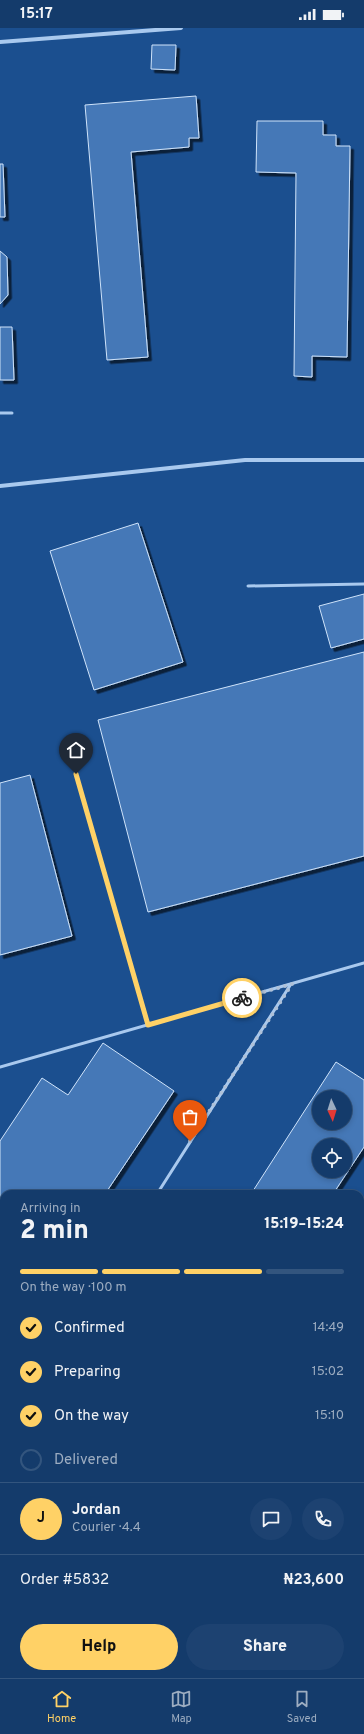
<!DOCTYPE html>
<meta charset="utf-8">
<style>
:root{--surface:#143b6b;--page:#1d4271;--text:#f1f3f6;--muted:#9dadc1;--line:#33557e;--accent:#ffd166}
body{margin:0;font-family:Overpass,sans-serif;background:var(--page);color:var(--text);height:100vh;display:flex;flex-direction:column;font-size:15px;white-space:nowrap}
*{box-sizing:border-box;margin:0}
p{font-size:13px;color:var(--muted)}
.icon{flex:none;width:22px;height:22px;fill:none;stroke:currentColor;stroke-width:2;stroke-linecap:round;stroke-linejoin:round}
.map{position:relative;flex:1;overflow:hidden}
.side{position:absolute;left:0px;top:1162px;width:364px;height:488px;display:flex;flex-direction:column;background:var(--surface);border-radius:12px 12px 0 0;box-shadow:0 2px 6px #0003,0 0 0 1px var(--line)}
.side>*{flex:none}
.needle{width:26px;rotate:176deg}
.tools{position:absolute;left:312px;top:1062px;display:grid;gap:8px}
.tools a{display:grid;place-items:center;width:40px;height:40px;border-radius:50%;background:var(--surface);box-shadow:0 2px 6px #0003,0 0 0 1px var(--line);font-size:20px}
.pin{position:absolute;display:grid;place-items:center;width:34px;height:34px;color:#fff;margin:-41px -17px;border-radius:50% 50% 50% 0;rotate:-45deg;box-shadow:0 0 4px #0007}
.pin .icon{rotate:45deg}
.courier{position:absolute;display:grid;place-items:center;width:40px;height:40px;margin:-20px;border:3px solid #ffd166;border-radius:50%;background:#fff;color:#222;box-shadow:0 1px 5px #0007}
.headline em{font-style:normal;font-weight:800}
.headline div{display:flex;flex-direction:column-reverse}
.headline{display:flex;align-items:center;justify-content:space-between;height:68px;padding:0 20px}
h1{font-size:26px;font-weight:800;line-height:30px}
.bar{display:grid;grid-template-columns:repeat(4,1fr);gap:6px 4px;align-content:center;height:48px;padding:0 20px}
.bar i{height:5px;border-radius:3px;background:var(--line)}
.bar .active{background:var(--accent)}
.bar p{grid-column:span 4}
.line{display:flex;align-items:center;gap:10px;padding:0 20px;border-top:1px solid var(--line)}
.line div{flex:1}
.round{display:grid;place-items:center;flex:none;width:42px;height:42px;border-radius:21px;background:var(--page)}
ol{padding:0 20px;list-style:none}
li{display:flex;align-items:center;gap:12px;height:44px}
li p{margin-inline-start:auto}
li .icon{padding:4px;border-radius:50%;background:var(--accent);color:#111;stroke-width:4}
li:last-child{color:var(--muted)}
li i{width:22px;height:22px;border:2px solid var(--line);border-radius:50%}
.action{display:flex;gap:8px;margin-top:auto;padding:8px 20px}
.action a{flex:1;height:46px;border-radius:24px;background:var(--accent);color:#111;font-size:16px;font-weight:800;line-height:46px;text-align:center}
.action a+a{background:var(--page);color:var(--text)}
.status{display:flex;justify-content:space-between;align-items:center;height:28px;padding:0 20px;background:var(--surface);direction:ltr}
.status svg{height:11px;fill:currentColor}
.tabs{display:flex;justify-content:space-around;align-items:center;height:56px;border-top:1px solid var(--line);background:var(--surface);font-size:11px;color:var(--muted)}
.tabs a{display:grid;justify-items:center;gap:2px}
.tabs .active{color:var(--accent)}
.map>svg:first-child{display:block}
.building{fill:#4478b7;stroke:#cfe3fa;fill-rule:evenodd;filter:url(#shadow)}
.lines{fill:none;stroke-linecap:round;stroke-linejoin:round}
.lane{stroke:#a9c9ee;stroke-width:3}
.street{stroke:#a9c9ee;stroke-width:4}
.done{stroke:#afc1d8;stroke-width:4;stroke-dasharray:0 7.2}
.route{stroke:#ffd166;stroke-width:5}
</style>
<div class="status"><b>15:17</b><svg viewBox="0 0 49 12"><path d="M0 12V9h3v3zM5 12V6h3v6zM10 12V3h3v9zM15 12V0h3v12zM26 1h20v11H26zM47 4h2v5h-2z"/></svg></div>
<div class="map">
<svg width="364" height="1650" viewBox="0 0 364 1650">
<defs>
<filter id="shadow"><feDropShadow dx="3.5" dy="3.5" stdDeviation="0" flood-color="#0009"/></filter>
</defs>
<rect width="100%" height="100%" fill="#1b4f8f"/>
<path class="building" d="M152 17H176L175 42 151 41Z
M196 68 199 110H189V119L131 124 148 329 107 332 85 77Z
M257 93H323V107H336V118H350L347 329 312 328V349L294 348 296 145 256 144Z
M0 136H3L5 189H0Z
M0 223 7 229 8 267 0 276Z
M0 299H12L14 352H0Z
M138 495 183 634 94 662 50 523Z
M364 566V611L331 620 319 578Z
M364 624V828L148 884 98 692Z
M30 747 72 908 0 927V755Z
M103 1015 174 1063 105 1166H4V1316L0 1322V1113L42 1050 68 1067Z
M336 1034 364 1052V1119L333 1166H251ZM319 1069H345V1095H319ZM319 1117H345V1143H319Z
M364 1423V1479L360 1477V1429Z"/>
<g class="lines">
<path class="lane" d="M0 385H12
M248 558 364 556
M76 746 148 997
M0 1039 364 935
M157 1166 291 956
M360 1370 364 1363
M0 1411 4 1405
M0 1577 4 1578
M68 1646V1650
M171 1646 180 1650
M297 1650 299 1646"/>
<path class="street" d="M0 14 181 0
M0 458 245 432H364"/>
</g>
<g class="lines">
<path class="done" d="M190 1113 292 956 242 970"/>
<path class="route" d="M76 746 148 997 242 970"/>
</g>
</svg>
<div class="tools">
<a><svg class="needle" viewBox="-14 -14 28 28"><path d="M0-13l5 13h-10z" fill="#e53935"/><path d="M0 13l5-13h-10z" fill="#9dadc1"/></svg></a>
<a><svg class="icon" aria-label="locate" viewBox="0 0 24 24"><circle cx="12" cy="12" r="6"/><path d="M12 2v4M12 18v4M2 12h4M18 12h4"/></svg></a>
</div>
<div class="pin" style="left:190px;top:1113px;background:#ea580c"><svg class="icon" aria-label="bag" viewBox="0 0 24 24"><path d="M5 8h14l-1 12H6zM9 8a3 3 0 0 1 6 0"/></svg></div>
<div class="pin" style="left:76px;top:746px;background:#1f2937"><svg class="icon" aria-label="home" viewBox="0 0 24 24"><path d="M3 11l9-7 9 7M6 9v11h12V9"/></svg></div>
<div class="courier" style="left:242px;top:970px"><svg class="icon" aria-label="bike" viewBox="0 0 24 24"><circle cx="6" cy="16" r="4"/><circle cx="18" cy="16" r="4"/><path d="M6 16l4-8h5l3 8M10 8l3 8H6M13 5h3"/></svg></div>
<section class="side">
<div class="headline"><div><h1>2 min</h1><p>Arriving in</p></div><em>15:19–15:24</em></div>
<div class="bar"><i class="active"></i><i class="active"></i><i class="active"></i><i></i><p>On the way · 100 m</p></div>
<ol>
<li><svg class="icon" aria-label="check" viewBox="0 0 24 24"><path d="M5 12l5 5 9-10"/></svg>Confirmed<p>14:49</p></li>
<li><svg class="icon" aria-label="check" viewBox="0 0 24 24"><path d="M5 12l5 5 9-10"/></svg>Preparing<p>15:02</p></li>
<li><svg class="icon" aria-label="check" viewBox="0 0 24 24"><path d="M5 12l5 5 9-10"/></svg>On the way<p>15:10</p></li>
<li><i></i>Delivered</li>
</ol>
<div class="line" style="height:72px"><b class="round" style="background:var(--accent);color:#111">J</b><div><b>Jordan</b><p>Courier · 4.4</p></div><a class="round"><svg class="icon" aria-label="chat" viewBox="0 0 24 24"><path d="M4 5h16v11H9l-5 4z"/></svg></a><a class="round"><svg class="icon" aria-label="phone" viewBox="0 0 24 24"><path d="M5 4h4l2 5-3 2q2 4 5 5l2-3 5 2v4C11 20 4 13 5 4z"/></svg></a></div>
<div class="line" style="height:52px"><div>Order #5832</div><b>₦23,600</b></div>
<div class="action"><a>Help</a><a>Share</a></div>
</section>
</div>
<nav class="tabs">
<a class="active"><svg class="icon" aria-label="home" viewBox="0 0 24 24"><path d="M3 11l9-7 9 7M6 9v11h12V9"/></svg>Home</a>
<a><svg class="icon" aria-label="map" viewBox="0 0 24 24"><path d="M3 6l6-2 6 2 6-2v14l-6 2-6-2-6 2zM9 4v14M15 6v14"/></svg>Map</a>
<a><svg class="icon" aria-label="saved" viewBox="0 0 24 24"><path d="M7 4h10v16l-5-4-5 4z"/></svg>Saved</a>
</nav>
